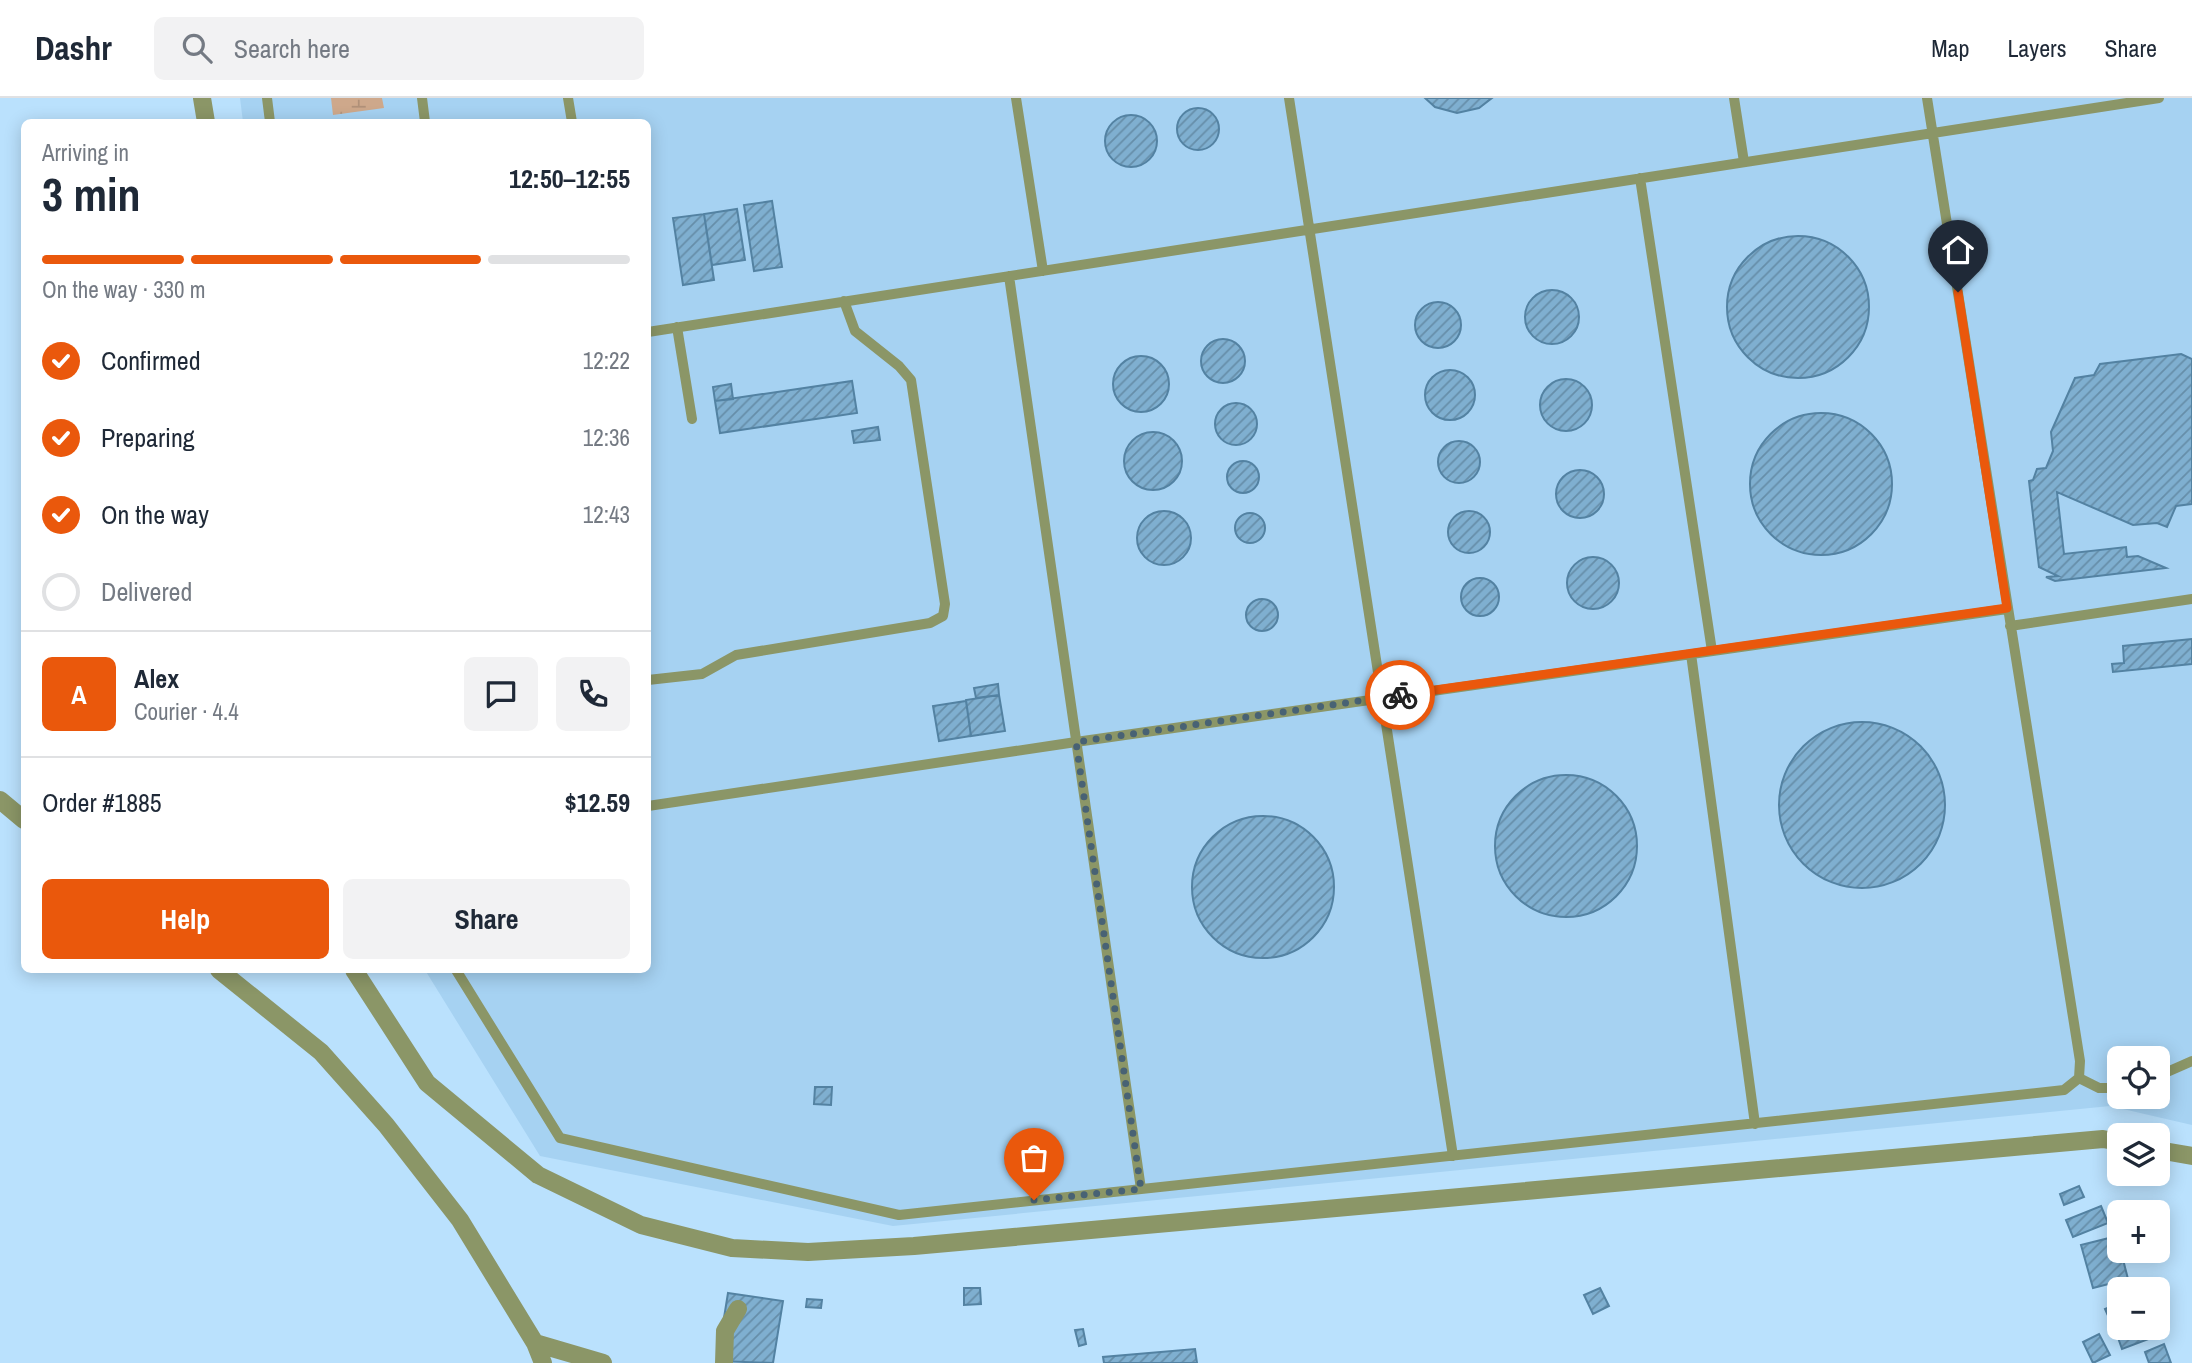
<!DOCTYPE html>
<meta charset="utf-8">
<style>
:root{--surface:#fff;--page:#f2f2f3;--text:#1f2937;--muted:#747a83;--line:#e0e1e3;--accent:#ea580c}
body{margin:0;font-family:"Archivo Narrow",sans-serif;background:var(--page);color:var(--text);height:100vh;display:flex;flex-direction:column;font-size:26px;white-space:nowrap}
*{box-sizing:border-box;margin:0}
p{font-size:23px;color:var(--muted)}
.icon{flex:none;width:38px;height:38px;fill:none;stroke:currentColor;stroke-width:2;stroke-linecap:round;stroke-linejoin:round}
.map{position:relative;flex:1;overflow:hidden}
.drawer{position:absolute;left:21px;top:21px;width:630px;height:854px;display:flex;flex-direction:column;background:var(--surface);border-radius:10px;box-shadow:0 4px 18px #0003}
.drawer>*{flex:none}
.tools{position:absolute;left:2107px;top:948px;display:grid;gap:14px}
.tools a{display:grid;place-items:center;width:63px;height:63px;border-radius:10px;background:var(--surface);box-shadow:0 4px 18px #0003;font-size:35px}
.pin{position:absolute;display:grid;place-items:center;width:60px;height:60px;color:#fff;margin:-72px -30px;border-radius:50% 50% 50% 0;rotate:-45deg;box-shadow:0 0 7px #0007}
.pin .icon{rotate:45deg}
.courier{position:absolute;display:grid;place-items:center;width:70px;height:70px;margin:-35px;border:5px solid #ea580c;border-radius:50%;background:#fff;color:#222;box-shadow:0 2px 9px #0007}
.headline em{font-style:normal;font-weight:700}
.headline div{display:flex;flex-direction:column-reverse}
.headline{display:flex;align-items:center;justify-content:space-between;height:119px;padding:0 21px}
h1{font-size:46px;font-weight:700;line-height:52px}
.bar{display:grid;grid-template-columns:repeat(4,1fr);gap:10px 7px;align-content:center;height:84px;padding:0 21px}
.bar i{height:9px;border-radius:5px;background:var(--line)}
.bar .selected{background:var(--accent)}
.bar p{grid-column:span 4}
.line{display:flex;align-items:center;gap:18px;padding:0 21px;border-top:2px solid var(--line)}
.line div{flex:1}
.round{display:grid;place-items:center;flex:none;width:74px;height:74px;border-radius:10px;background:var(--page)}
ol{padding:0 21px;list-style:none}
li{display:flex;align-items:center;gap:21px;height:77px}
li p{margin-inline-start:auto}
li .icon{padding:7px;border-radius:50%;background:var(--accent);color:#fff;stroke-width:4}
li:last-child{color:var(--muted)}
li i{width:38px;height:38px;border:4px solid var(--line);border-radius:50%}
.cta{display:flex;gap:14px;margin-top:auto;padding:14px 21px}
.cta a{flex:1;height:80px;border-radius:10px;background:var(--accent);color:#fff;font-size:28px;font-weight:700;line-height:80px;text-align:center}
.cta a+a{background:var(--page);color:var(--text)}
header{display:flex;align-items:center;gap:42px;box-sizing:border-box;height:98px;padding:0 35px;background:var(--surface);border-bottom:2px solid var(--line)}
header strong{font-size:33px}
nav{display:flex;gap:38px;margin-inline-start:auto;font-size:24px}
.search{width:490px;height:63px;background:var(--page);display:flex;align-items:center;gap:18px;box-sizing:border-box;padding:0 24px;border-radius:10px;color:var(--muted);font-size:26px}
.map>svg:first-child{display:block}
.built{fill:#a6d2f2;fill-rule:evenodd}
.wetland{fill:url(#wetland-marsh)}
.building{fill:url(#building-hatch);stroke:#5382a2;stroke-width:2}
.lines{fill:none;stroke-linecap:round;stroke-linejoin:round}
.service{stroke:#8b9667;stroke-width:10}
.minor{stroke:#8b9667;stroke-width:18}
.tertiary{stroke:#8b9667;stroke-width:18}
.done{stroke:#486274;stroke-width:7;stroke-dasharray:0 12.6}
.route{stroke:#ea580c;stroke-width:9}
</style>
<header>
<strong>Dashr</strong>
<div class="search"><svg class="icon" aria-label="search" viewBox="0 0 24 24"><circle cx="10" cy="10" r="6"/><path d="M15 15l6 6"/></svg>Search here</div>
<nav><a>Map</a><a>Layers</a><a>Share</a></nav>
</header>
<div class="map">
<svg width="2192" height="1265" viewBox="0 0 2192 1265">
<defs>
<pattern id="wetland-marsh" width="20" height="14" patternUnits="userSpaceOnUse" patternTransform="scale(1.75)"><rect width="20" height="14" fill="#cea88b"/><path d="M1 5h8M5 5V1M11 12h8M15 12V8" fill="none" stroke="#b09078"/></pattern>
<pattern id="building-hatch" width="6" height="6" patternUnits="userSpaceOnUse" patternTransform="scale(1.75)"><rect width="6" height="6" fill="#7fafd0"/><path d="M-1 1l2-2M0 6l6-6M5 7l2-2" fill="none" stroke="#668ea9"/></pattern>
</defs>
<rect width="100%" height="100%" fill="#bae1fd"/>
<path class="built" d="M240 0H2192V1027L2110 1008 893 1128 540 1058 425 872H648V24H243ZM2119 961H2158V999H2119Z"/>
<path class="wetland" d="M331 0H382L384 10 333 17Z"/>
<path class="building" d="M1425 0H1492L1479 10 1457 15 1435 9Z
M1177 31a21 21 0 1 1 42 0a21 21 0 1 1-42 0Z
M1105 43a26 26 0 1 1 52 0a26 26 0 1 1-52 0Z
M772 103 782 169 754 173 744 107Z
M737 111 745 162 712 167 704 116Z
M704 116 714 182 683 187 673 120Z
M1727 209a71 71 0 1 1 142 0a71 71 0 1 1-142 0Z
M1525 219a27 27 0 1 1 54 0a27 27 0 1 1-54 0Z
M1415 227a23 23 0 1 1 46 0a23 23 0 1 1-46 0Z
M1201 263a22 22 0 1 1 44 0a22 22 0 1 1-44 0Z
M2181 256 2192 261V406L2176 408 2167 429 2157 425 2133 427 2057 394 2064 456 2126 449 2127 459 2138 458 2166 470 2055 483 2046 479 2058 478 2039 469 2029 383 2033 382 2037 371 2046 370 2053 353 2051 334 2075 280 2094 277 2100 266Z
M1113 286a28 28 0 1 1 56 0a28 28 0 1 1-56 0Z
M1425 297a25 25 0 1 1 50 0a25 25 0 1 1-50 0Z
M1540 307a26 26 0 1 1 52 0a26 26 0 1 1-52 0Z
M852 283 857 315 720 335 715 303Z
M731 286 733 301 715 303 713 289Z
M1215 326a21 21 0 1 1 42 0a21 21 0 1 1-42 0Z
M1750 386a71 71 0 1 1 142 0a71 71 0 1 1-142 0Z
M878 329 880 342 854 345 852 333Z
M1124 363a29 29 0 1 1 58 0a29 29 0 1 1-58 0Z
M1438 364a21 21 0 1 1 42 0a21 21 0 1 1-42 0Z
M1227 379a16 16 0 1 1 32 0a16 16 0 1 1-32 0Z
M1556 396a24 24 0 1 1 48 0a24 24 0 1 1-48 0Z
M1448 434a21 21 0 1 1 42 0a21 21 0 1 1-42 0Z
M1137 440a27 27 0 1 1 54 0a27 27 0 1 1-54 0Z
M1235 430a15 15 0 1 1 30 0a15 15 0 1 1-30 0Z
M1567 485a26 26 0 1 1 52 0a26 26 0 1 1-52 0Z
M1461 499a19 19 0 1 1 38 0a19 19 0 1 1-38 0Z
M1246 517a16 16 0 1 1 32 0a16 16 0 1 1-32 0Z
M2192 541V566L2113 574 2112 566 2124 565 2123 548Z
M998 586 999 597 976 600 974 590Z
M999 597 1005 633 971 638 966 602Z
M966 603 971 638 939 643 933 608Z
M1779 707a83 83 0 1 1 166 0a83 83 0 1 1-166 0Z
M1495 748a71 71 0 1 1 142 0a71 71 0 1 1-142 0Z
M1192 789a71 71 0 1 1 142 0a71 71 0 1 1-142 0Z
M815 989H832L831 1007 814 1006Z
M2079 1088 2084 1099 2064 1107 2060 1096Z
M2101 1108 2108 1125 2073 1139 2066 1122Z
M2117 1138 2128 1181 2093 1190 2081 1147Z
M964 1190H980L981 1206 964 1207Z
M1600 1190 1609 1208 1593 1216 1584 1197Z
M728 1195 783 1203 773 1265 717 1263Z
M807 1201 822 1202 821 1210 806 1209Z
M2119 1205V1229L2114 1231 2105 1211Z
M2125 1230H2150L2154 1239 2122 1251 2116 1234Z
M1083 1231 1086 1246 1079 1248 1075 1232Z
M2099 1236 2110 1257 2093 1265 2083 1244Z
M2164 1246 2171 1265H2149L2145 1254Z
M1195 1251 1197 1265H1104L1103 1259Z"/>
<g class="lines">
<path class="service" d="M267 0 270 24
M422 0 425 24
M568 0 572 24
M1016 0 1043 173
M1289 0 1453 1058
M1734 0 1744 64
M1640 80 1712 553
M1009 178 1141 1091
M677 229 692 321
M648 234 2159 0
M2010 528 2192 501
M1691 556 1755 1026
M648 582 702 576 736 557 930 525 943 518 945 506 911 282 899 268 855 233 844 203
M648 708 1076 644 2007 511
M456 872 560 1040 899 1117 2064 992 2079 980 2080 963 1927 0
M2158 978 2192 963
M2079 980 2099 990H2119"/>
<path class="minor" d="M0 702 24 722
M219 872 321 954 386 1027 460 1122 535 1245 543 1265
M535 1245 603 1265
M724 1265 725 1233 738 1211"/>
<path class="tertiary" d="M202 0 206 24
M354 872 427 985 538 1077 641 1127 732 1150 808 1154 914 1148 2103 1041 2119 1044
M2158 1052 2192 1058"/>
</g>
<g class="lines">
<path class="done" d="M1034 1102 1141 1091 1076 644 1400 597"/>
<path class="route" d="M1400 597 2007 510 1958 194"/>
</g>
</svg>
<div class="tools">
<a><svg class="icon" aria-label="locate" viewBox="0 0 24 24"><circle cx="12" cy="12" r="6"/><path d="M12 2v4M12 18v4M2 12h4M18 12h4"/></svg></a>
<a><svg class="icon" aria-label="layers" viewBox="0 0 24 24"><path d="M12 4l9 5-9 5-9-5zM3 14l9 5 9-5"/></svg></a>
<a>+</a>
<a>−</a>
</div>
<div class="pin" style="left:1034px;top:1102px;background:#ea580c"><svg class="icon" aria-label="bag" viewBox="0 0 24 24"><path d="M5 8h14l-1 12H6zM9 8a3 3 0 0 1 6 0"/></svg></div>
<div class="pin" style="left:1958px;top:194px;background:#1f2937"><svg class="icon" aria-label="home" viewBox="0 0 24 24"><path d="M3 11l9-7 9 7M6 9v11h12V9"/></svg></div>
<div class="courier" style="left:1400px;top:597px"><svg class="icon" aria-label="bike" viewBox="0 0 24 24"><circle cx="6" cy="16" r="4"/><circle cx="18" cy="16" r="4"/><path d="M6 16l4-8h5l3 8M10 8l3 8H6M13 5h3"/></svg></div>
<section class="drawer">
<div class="headline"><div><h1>3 min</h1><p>Arriving in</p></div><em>12:50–12:55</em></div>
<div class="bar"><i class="selected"></i><i class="selected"></i><i class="selected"></i><i></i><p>On the way · 330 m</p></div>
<ol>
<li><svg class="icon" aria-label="check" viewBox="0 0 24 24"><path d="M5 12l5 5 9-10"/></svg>Confirmed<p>12:22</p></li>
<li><svg class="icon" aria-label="check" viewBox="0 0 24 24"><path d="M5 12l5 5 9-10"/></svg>Preparing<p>12:36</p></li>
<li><svg class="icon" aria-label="check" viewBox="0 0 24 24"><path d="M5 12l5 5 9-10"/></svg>On the way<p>12:43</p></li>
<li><i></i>Delivered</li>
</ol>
<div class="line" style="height:126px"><b class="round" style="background:var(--accent);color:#fff">A</b><div><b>Alex</b><p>Courier · 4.4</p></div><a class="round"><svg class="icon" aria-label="chat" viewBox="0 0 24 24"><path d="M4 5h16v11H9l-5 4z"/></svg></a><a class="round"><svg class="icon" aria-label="phone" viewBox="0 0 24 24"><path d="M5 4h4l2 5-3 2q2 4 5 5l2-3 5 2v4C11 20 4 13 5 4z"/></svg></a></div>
<div class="line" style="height:91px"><div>Order #1885</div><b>$12.59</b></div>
<div class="cta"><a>Help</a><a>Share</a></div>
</section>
</div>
